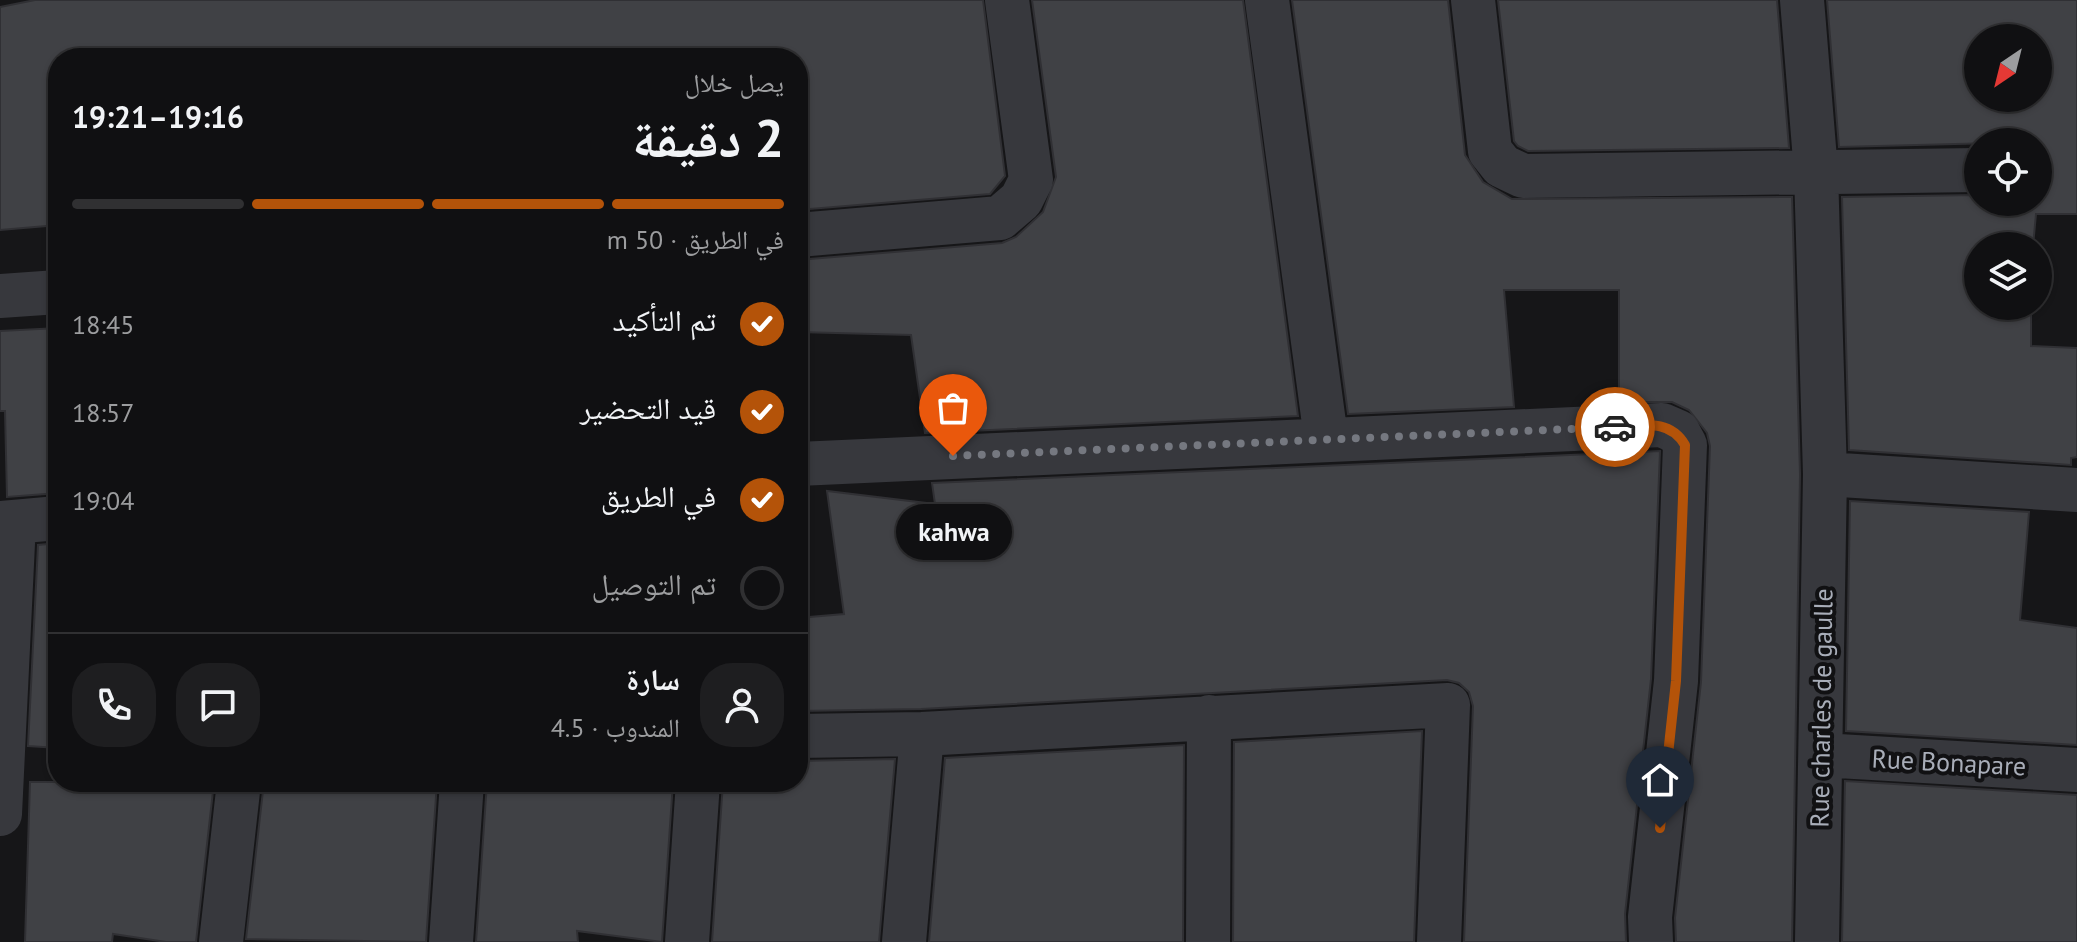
<!DOCTYPE html>
<html lang="ar">
<meta charset="utf-8">
<style>
:root{--surface:#101012;--page:#1e1e20;--text:#f1f3f6;--muted:#9c9d9f;--line:#303032;--accent:#b45309}
body{margin:0;font-family:"PT Sans","Noto Naskh Arabic",sans-serif;background:var(--page);color:var(--text);direction:rtl;height:100vh;display:flex;flex-direction:column;font-size:30px;white-space:nowrap}
*{box-sizing:border-box;margin:0}
p{font-size:26px;color:var(--muted)}
.icon{flex:none;width:44px;height:44px;fill:none;stroke:currentColor;stroke-width:2;stroke-linecap:round;stroke-linejoin:round}
.map{position:relative;flex:1;overflow:hidden;direction:ltr}
.sheet{position:absolute;left:48px;top:48px;width:760px;height:744px;display:flex;flex-direction:column;background:var(--surface);border-radius:32px;box-shadow:0 2px 6px #0004,0 0 0 2px var(--line);direction:rtl}
.sheet>*{flex:none}
.needle{width:52px;rotate:215deg}
.fabs{position:absolute;left:1964px;top:24px;display:grid;gap:16px}
.fabs a{display:grid;place-items:center;width:88px;height:88px;border-radius:50%;background:var(--surface);box-shadow:0 2px 6px #0004,0 0 0 2px var(--line);font-size:40px}
.pin{position:absolute;display:grid;place-items:center;width:68px;height:68px;color:#fff;margin:-82px -34px;border-radius:50% 50% 50% 0;rotate:-45deg;box-shadow:0 0 8px #0007}
.pin .icon{rotate:45deg}
.courier{position:absolute;display:grid;place-items:center;width:80px;height:80px;margin:-40px;border:6px solid #b45309;border-radius:50%;background:#fff;color:#222;box-shadow:0 2px 10px #0007}
.bubble{position:absolute;height:56px;border-radius:28px;background:var(--surface);box-shadow:0 2px 6px #0004,0 0 0 2px var(--line);font-size:26px;font-weight:700;line-height:56px;text-align:center;direction:rtl}
.headline em{font-style:normal;font-weight:700}
.headline div{display:flex;flex-direction:column-reverse}
.headline{display:flex;align-items:center;justify-content:space-between;height:136px;padding:0 24px}
h1{font-size:52px;font-weight:700;line-height:60px}
.bar{display:grid;grid-template-columns:repeat(4,1fr);gap:12px 8px;align-content:center;height:96px;padding:0 24px}
.bar i{height:10px;border-radius:6px;background:var(--line)}
.bar .current{background:var(--accent)}
.bar p{grid-column:span 4}
.line{display:flex;align-items:center;gap:20px;padding:0 24px;border-top:2px solid var(--line)}
.line div{flex:1}
.round{display:grid;place-items:center;flex:none;width:84px;height:84px;border-radius:32px;background:var(--page)}
ol{padding:0 24px;list-style:none}
li{display:flex;align-items:center;gap:24px;height:88px}
li p{margin-inline-start:auto}
li .icon{padding:8px;border-radius:50%;background:var(--accent);color:#fff;stroke-width:4}
li:last-child{color:var(--muted)}
li i{width:44px;height:44px;border:4px solid var(--line);border-radius:50%}
.map>svg:first-child{display:block}
.building{fill:#404145;stroke:#303034;stroke-width:2;fill-rule:evenodd}
.lines{fill:none;stroke-linecap:round;stroke-linejoin:round}
.minor{stroke:#37383d;stroke-width:44}
.done{stroke:#757880;stroke-width:8;stroke-dasharray:0 14.4}
.route{stroke:#b45309;stroke-width:10}
.labels{text-anchor:middle;dominant-baseline:central;stroke-width:8;stroke-linejoin:round;paint-order:stroke}
.street-label{font-size:26px;fill:#a8adb8;stroke:#111113}
</style>
<div class="map">
<svg width="2077" height="942" viewBox="0 0 2077 942">
<rect width="100%" height="100%" fill="#161618"/>
<path class="building" d="M35 0H983L1005 176 990 194 798 210V58H58V111L52 113 58 225 0 230V7Z
M1032 0H1243L1298 416 925 433 911 335 798 332V260L1002 243 1016 237 1043 212 1056 177Z
M1292 0H1448L1465 155 1483 182 1512 199 1792 197 1800 474 1792 942H1676L1675 918 1701 682 1710 446 1707 433 1689 410 1672 402H1619V290H1504L1514 407 1348 414Z
M1498 0H1777L1789 148 1528 151 1518 146 1514 141Z
M1827 0H2077V214H2036L2033 246H1978V306H2031V346L2077 348V457L2071 458V465L1849 450 1842 197 1978 195V202H2038V142L1839 147ZM1978 38H2038V98H1978Z
M58 328V493L7 497 5 411H0V331Z
M1660 451 1651 679 1625 914 1626 942H1464L1473 706 1469 692 1459 683 1447 680 921 709 798 711V618L844 614 827 491 935 504 932 483Z
M1850 501 2029 512 2020 620 2077 628V745L1846 731Z
M58 543V748L28 746 38 545Z
M1422 731 1414 942H1233L1234 742Z
M1184 745 1183 942H929L945 758Z
M895 759 879 942H712L723 782H798V761Z
M1845 781 2077 795V942H1842Z
M30 782H214L196 942H166L113 934 112 942H25Z
M264 782H437L426 942 246 939Z
M487 782H673L662 942 577 931 578 942H476Z"/>
<g class="lines">
<path class="minor" d="M1267 0 1326 438
M1473 0 1490 151 1502 166 1523 176 1978 170
M1802 0 1816 172 1825 474 1817 942
M798 235 1000 218 1021 200 1031 180 1007 0
M0 296 58 292
M798 464 1662 425 1678 432 1685 445 1676 681 1650 917 1651 942
M1825 474 2077 490
M0 523 58 518
M798 736 922 734 1448 705 1439 942
M1821 755 2077 770
M0 814 14 522
M221 942 239 782
M451 942 462 782
M687 942 698 782
M904 942 922 734
M1208 942 1209 717"/>
</g>
<g class="lines">
<path class="done" d="M953 456 1615 427"/>
<path class="route" d="M1615 427C1642 426 1669 418 1685 445L1676 681 1660 828"/>
</g>
<g class="labels">
<g class="street-label">
<text transform="translate(1821 708) rotate(-89)">Rue charles de gaulle</text>
<text transform="translate(1949 762) rotate(3)">Rue Bonapare</text>
</g>
</g>
</svg>
<div class="fabs">
<a><svg class="needle" viewBox="-14 -14 28 28"><path d="M0-13l5 13h-10z" fill="#e53935"/><path d="M0 13l5-13h-10z" fill="#9c9d9f"/></svg></a>
<a><svg class="icon" aria-label="locate" viewBox="0 0 24 24"><circle cx="12" cy="12" r="6"/><path d="M12 2v4M12 18v4M2 12h4M18 12h4"/></svg></a>
<a><svg class="icon" aria-label="layers" viewBox="0 0 24 24"><path d="M12 4l9 5-9 5-9-5zM3 14l9 5 9-5"/></svg></a>
</div>
<div class="pin" style="left:953px;top:456px;background:#ea580c"><svg class="icon" aria-label="bag" viewBox="0 0 24 24"><path d="M5 8h14l-1 12H6zM9 8a3 3 0 0 1 6 0"/></svg></div>
<div class="pin" style="left:1660px;top:828px;background:#1f2937"><svg class="icon" aria-label="home" viewBox="0 0 24 24"><path d="M3 11l9-7 9 7M6 9v11h12V9"/></svg></div>
<div class="courier" style="left:1615px;top:427px"><svg class="icon" aria-label="car" viewBox="0 0 24 24"><path d="M5 17H2v-5l4-1 3-4h7l3 4 3 1v5h-3M9 17h6M6 11h13"/><circle cx="7" cy="17" r="2"/><circle cx="17" cy="17" r="2"/></svg></div>
<div class="bubble" style="left:896px;top:504px;width:116px">kahwa</div>
<section class="sheet">
<div class="headline"><div><h1>2 دقيقة</h1><p>يصل خلال</p></div><em>19:16–19:21</em></div>
<div class="bar"><i class="current"></i><i class="current"></i><i class="current"></i><i></i><p>في الطريق · 50 m</p></div>
<ol>
<li><svg class="icon" aria-label="check" viewBox="0 0 24 24"><path d="M5 12l5 5 9-10"/></svg>تم التأكيد<p>18:45</p></li>
<li><svg class="icon" aria-label="check" viewBox="0 0 24 24"><path d="M5 12l5 5 9-10"/></svg>قيد التحضير<p>18:57</p></li>
<li><svg class="icon" aria-label="check" viewBox="0 0 24 24"><path d="M5 12l5 5 9-10"/></svg>في الطريق<p>19:04</p></li>
<li><i></i>تم التوصيل</li>
</ol>
<div class="line" style="height:144px"><a class="round"><svg class="icon" aria-label="person" viewBox="0 0 24 24"><circle cx="12" cy="8" r="4"/><path d="M4 21q1-7 8-7t8 7"/></svg></a><div><b>سارة</b><p>المندوب · 4.5</p></div><a class="round"><svg class="icon" aria-label="chat" viewBox="0 0 24 24"><path d="M4 5h16v11H9l-5 4z"/></svg></a><a class="round"><svg class="icon" aria-label="phone" viewBox="0 0 24 24"><path d="M5 4h4l2 5-3 2q2 4 5 5l2-3 5 2v4C11 20 4 13 5 4z"/></svg></a></div>
</section>
</div>
